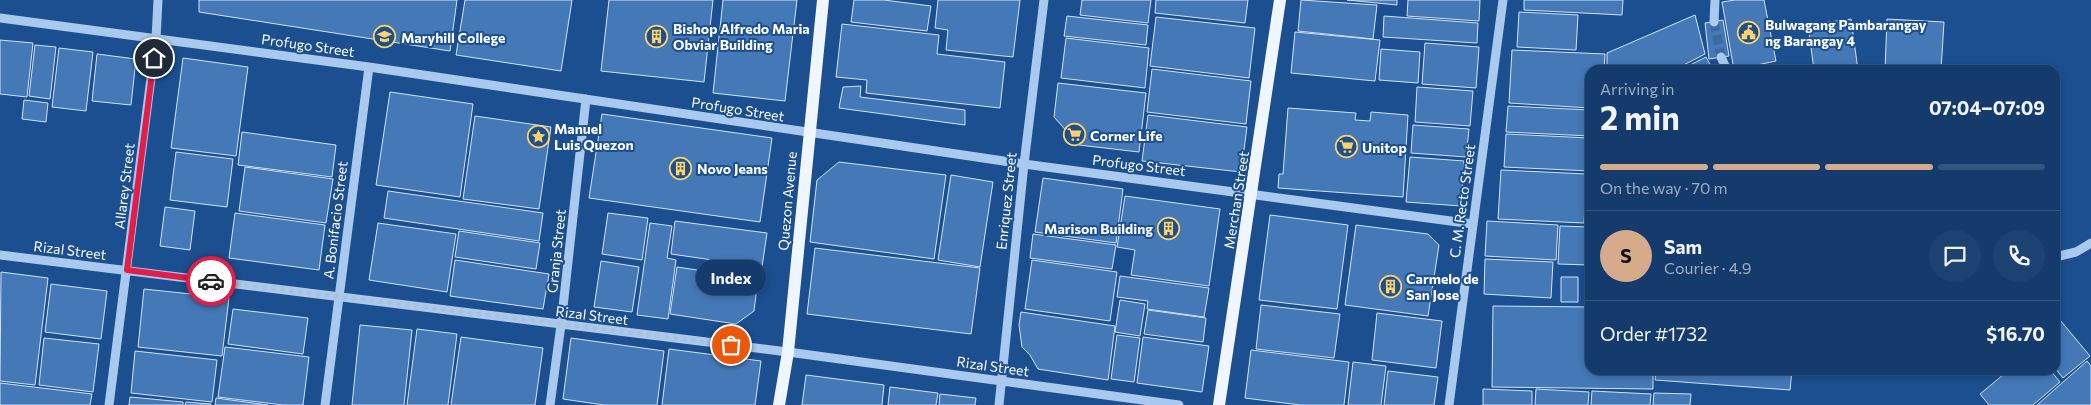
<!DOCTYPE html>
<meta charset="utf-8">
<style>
:root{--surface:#143b6b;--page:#1d4271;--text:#f1f3f6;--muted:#9dadc1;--line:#33557e;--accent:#d6ab8b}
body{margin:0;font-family:Commissioner,sans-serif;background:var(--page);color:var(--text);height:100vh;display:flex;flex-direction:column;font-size:19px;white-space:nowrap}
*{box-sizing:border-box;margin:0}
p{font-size:16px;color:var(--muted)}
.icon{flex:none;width:28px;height:28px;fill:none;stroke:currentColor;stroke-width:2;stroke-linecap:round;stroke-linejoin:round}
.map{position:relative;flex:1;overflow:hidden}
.panel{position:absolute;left:1585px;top:65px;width:475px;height:310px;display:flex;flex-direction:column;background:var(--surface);border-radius:15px;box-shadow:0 2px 8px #0003,0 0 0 1px var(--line)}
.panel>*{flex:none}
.pin{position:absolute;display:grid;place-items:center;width:42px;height:42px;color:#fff;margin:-21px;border:2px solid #fff;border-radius:50%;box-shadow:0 1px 5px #0007}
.courier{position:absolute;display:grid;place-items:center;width:50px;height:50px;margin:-25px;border:4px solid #e11d48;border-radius:50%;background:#fff;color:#222;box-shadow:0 1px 6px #0007}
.bubble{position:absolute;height:35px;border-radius:18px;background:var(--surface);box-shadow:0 2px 8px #0003,0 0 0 1px var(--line);font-size:16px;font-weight:700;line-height:35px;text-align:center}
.summary em{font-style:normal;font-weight:700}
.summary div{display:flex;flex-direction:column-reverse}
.summary{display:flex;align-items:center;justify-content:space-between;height:85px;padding:0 15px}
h1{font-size:32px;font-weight:700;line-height:38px}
.bar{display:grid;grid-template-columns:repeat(4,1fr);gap:8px 5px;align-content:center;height:60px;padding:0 15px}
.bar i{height:6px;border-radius:4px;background:var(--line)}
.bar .active{background:var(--accent)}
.bar p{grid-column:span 4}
.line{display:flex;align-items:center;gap:12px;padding:0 15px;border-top:1px solid var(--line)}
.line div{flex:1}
.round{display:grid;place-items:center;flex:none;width:52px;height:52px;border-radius:26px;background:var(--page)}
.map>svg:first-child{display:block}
.building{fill:#4478b7;stroke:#cfe3fa}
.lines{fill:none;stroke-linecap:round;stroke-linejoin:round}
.minor-tunnel{stroke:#3d69a0;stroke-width:9;stroke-dasharray:9 4.5;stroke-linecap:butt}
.minor{stroke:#a9c9ee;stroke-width:9}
.major{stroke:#f0f6ff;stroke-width:12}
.done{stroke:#afc1d8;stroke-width:5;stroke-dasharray:0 9}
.route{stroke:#e11d48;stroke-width:6}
.labels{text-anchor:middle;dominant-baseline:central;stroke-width:4;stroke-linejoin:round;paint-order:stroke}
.poi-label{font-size:14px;font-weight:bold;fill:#fff;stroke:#1b4f8f;text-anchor:start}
.street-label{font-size:14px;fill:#fff;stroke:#1b4f8f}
</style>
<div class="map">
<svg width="2091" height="405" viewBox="0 0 2091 405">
<rect width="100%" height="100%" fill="#1b4f8f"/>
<path class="building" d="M199 0H457L450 51 199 12Z
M465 0H572L561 71 456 55Z
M609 0H713L704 82 601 71Z
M723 0H797L785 101 713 93Z
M854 0H884L931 6 927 31 851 22Z
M938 0H1020L1013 57 946 50 948 30 935 28Z
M1082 0H1151L1148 23 1080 15Z
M1156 0H1248L1245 23 1155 13Z
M1301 0 1377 5 1373 39 1298 31Z
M1347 0H1397V5Z
M1408 0H1480L1479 21 1407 16Z
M1524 0H1623L1622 15 1524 10Z
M1735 0H1764L1776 61 1734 70 1722 2Z
M1519 12 1578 15 1576 50 1517 47Z
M1695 15 1705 54 1674 70H1607V53Z
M1067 16 1148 25 1146 45 1064 36Z
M1384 16 1478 23 1477 43 1383 37Z
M1156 17 1255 28 1249 78 1150 66Z
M1851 19 1858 70H1814L1808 25Z
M1887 19 1944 22 1941 70H1885Z
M1723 20 1729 56 1709 59 1705 23Z
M842 24 939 35 937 54 1005 62 1000 108 866 93 867 80 836 77Z
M1295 32 1380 40 1375 81 1291 73Z
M1066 38 1149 48 1145 88 1061 78Z
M0 40 33 43 27 97 0 94Z
M1425 43 1479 47 1476 88 1422 84Z
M35 45 56 47 50 99 29 96Z
M59 48 93 52 86 111 52 107Z
M1381 49 1420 52 1418 83 1379 80Z
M1512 50 1605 54 1604 70H1590V108L1509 103Z
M97 54 136 59 131 105 92 101Z
M1706 57 1713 70H1680Z
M183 58 248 67 236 156 171 148Z
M1810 67V70H1767Z
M1152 69 1251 81 1246 124 1147 112Z
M1058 83 1146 93 1139 152 1079 145 1054 117Z
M861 86 860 97 965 110V125L839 108 843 87Z
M1417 87 1473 91 1470 126 1415 122Z
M390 92 473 104 460 197 376 185Z
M24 100 48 103 46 122 22 119Z
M1508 106 1590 110V136L1506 132Z
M1288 108 1356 113 1355 120 1370 121 1371 112 1408 115 1403 197 1278 188 1279 174H1283Z
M602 114 772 138 760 222 589 198Z
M1148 115 1247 127 1241 172 1142 161Z
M475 116 551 127 539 209 463 199Z
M1413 125 1469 129 1466 157 1411 153Z
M242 132 336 145 332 177 238 165Z
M1506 134 1590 138V171L1504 167Z
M176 152 233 159 227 207 170 200Z
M1410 157 1464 161 1461 206 1406 202Z
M839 162 946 175 934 259 810 242 817 180Z
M245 167 333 179 326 223 239 211Z
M1501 170 1587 174 1584 223 1498 219Z
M951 175 993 182 980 267 938 260Z
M1043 178 1123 189 1116 243 1035 232Z
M388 191 543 213 539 241 384 218Z
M1125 196 1220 209 1209 286 1131 275 1135 250 1117 247Z
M165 207 195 211 190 250 160 246Z
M235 213 325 225 319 270 229 258Z
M608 213 648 218 642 260 602 254Z
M1270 215 1348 225 1337 309 1259 300Z
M675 221 767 233 762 267 671 254Z
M1487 221 1558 225 1556 260 1485 256Z
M378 223 456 234 447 292 369 280Z
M650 223 672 226 667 258 676 260 668 319 637 315Z
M1356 225 1428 234 1439 245 1428 316 1345 305Z
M1560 226 1590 227V265L1558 264Z
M459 231 540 243 536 269 455 257Z
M1033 234 1116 245 1112 269 1030 258Z
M815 248 980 268 971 334 807 314Z
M1485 259 1553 262 1551 298 1484 294Z
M455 260 549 274 543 309 450 296Z
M1032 260 1117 272 1110 321 1025 309Z
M601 261 639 267 632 312 594 307Z
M677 267 758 279 754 311 736 324 670 314Z
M1 272 48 278 35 385 0 381Z
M1585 274H1590V304H1585Z
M1120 276 1209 288 1204 317 1147 309 1148 301 1117 297Z
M1561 277H1578V302H1561Z
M51 284 107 291 101 339 45 332Z
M144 289 229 298 222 356 138 347Z
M1120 300 1145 304 1140 336 1115 332Z
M1261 305 1340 314 1334 358 1256 349Z
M1493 306 1590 307V370H1653V389L1492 387Z
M233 309 308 318 303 354 228 344Z
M1148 310 1206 318 1203 342 1144 334Z
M1021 312 1115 326 1108 380 1038 369 1030 355 1022 347 1019 325Z
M1377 313 1442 321 1436 368 1372 360Z
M2055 314 2090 356 2063 378 2055 368Z
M360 325 412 330 404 405H352Z
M417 329 457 334 448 405H407Z
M1117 335 1140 338 1134 382 1111 379Z
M461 337 543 348 535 405H451Z
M1143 337 1209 346 1202 392 1137 383Z
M44 338 99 344 93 392 39 385Z
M571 338 664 351 657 405H604L563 399Z
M225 347 309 357 303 405H283L218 397Z
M669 349 761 361 755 405H662Z
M1251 350 1349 362 1344 405H1300L1245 398Z
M135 351 217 360 212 402 131 393Z
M2087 361 2091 366V405H2037Z
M1353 362 1386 366 1381 405H1348Z
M1656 370H1792L1790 390 1655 380Z
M2009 370H2050L2060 382 2033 405H1989L1980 394Z
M1388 371 1438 377 1434 405H1384Z
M806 375 884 385 882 405H802Z
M0 383 92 394 90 405H0Z
M890 387 938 393 936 405H888Z
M1483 389 1532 391V405H1483Z
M1536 389 1589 392 1588 405H1535Z
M1592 391 1651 394 1650 405H1591Z
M1654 393 1691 394 1690 405H1653Z
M940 394 976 398 975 405H939Z
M130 397 183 402V405H129Z
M216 398 268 405H215Z
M186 402 211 404V405H185Z"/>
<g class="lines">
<path class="minor-tunnel" d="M1714 22 1721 57"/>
<path class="minor" d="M0 18 369 67 1024 164 1473 224
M1714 22 1715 0
M1721 57 1727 70
M0 255 788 352 1179 405
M2055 257 2076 252 2091 243
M109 405 156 39 158 0
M325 405 369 67
M550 405 561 325 586 99
M999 405 1024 164 1044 0
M1449 405 1503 0"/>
<path class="major" d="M779 405 788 352 823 0
M1219 405 1280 0"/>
</g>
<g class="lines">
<path class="done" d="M211 281 731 345"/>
<path class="route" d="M154 58 127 270 211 281"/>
</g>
<defs>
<symbol id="civic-ring" viewBox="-11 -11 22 22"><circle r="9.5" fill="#1b4f8f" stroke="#ffd166" stroke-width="1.5"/><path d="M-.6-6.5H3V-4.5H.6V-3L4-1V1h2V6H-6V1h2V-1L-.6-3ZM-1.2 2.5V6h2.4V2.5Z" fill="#ffd166"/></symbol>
<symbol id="building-ring" viewBox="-11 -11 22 22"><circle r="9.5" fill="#1b4f8f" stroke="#ffd166" stroke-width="1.5"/><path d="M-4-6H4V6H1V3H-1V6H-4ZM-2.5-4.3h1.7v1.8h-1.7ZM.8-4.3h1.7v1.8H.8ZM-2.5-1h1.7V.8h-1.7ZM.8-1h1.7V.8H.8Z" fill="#ffd166"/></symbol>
<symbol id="university-ring" viewBox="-11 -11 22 22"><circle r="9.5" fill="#1b4f8f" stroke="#ffd166" stroke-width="1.5"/><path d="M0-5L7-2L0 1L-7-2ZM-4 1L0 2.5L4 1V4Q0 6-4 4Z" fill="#ffd166"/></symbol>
<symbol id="supermarket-ring" viewBox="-11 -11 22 22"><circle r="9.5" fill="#1b4f8f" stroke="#ffd166" stroke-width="1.5"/><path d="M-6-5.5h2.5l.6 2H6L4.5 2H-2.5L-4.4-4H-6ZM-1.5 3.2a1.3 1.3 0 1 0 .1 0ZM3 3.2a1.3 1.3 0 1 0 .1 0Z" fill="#ffd166"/></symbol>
<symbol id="sight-ring" viewBox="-11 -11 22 22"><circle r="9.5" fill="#1b4f8f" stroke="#ffd166" stroke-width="1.5"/><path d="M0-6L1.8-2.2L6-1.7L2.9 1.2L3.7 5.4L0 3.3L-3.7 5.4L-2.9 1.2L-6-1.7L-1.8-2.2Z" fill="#ffd166"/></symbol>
</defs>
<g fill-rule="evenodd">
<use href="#civic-ring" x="1736" y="20" width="25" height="25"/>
<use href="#building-ring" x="644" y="24" width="25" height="25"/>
<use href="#university-ring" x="372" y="24" width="25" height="25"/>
<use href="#supermarket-ring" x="1062" y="122" width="25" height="25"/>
<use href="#sight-ring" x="526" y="124" width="25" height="25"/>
<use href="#supermarket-ring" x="1334" y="134" width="25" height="25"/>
<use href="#building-ring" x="668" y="156" width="25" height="25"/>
<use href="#building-ring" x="1156" y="216" width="25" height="25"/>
<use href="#building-ring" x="1378" y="274" width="25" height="25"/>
</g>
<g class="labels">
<g class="poi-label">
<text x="1765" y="24">Bulwagang Pambarangay<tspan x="1765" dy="16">ng Barangay 4</tspan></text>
<text x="673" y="28">Bishop Alfredo Maria<tspan x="673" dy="16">Obviar Building</tspan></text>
<text x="401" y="37">Maryhill College</text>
<text x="554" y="128">Manuel<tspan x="554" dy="16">Luis Quezon</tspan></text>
<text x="1090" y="135">Corner Life</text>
<text x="1362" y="147">Unitop</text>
<text x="697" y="168">Novo Jeans</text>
<text x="1153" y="228" text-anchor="end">Marison Building</text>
<text x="1406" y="278">Carmelo de<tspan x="1406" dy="16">San Jose</tspan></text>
</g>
<g class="street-label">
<text transform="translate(308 45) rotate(8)">Profugo Street</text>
<text transform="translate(738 109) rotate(9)">Profugo Street</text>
<text transform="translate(1139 165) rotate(7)">Profugo Street</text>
<text transform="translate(124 186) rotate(-83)">Allarey Street</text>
<text transform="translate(1236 200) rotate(-81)">Merchan Street</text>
<text transform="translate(787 201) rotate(-85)">Quezon Avenue</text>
<text transform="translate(1006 201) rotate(-84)">Enriquez Street</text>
<text transform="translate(1462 201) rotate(-82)">C. M. Recto Street</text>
<text transform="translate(335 220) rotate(-83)">A. Bonifacio Street</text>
<text transform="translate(70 250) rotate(7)">Rizal Street</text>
<text transform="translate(556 251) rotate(-84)">Granja Street</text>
<text transform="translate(592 315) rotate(7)">Rizal Street</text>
<text transform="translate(993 366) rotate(8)">Rizal Street</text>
</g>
</g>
</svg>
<div class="pin" style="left:731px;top:345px;background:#ea580c"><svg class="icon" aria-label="bag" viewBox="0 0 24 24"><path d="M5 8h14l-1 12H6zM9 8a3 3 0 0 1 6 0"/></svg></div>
<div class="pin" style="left:154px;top:58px;background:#1f2937"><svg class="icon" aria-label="home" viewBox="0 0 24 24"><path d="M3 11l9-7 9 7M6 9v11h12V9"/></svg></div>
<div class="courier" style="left:211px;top:281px"><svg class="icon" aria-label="car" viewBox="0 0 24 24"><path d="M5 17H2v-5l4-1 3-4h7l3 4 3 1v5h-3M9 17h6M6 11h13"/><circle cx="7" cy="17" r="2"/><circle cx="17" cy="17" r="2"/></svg></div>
<div class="bubble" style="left:696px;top:260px;width:70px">Index</div>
<section class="panel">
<div class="summary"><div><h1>2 min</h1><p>Arriving in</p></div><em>07:04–07:09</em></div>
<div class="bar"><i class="active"></i><i class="active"></i><i class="active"></i><i></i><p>On the way · 70 m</p></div>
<div class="line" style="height:90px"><b class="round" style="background:var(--accent);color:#111">S</b><div><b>Sam</b><p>Courier · 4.9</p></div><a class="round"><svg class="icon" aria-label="chat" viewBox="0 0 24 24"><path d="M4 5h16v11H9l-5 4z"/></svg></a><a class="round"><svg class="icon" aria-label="phone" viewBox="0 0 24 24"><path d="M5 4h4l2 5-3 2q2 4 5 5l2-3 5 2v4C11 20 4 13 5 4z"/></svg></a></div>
<div class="line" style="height:65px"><div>Order #1732</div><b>$16.70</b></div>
</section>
</div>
